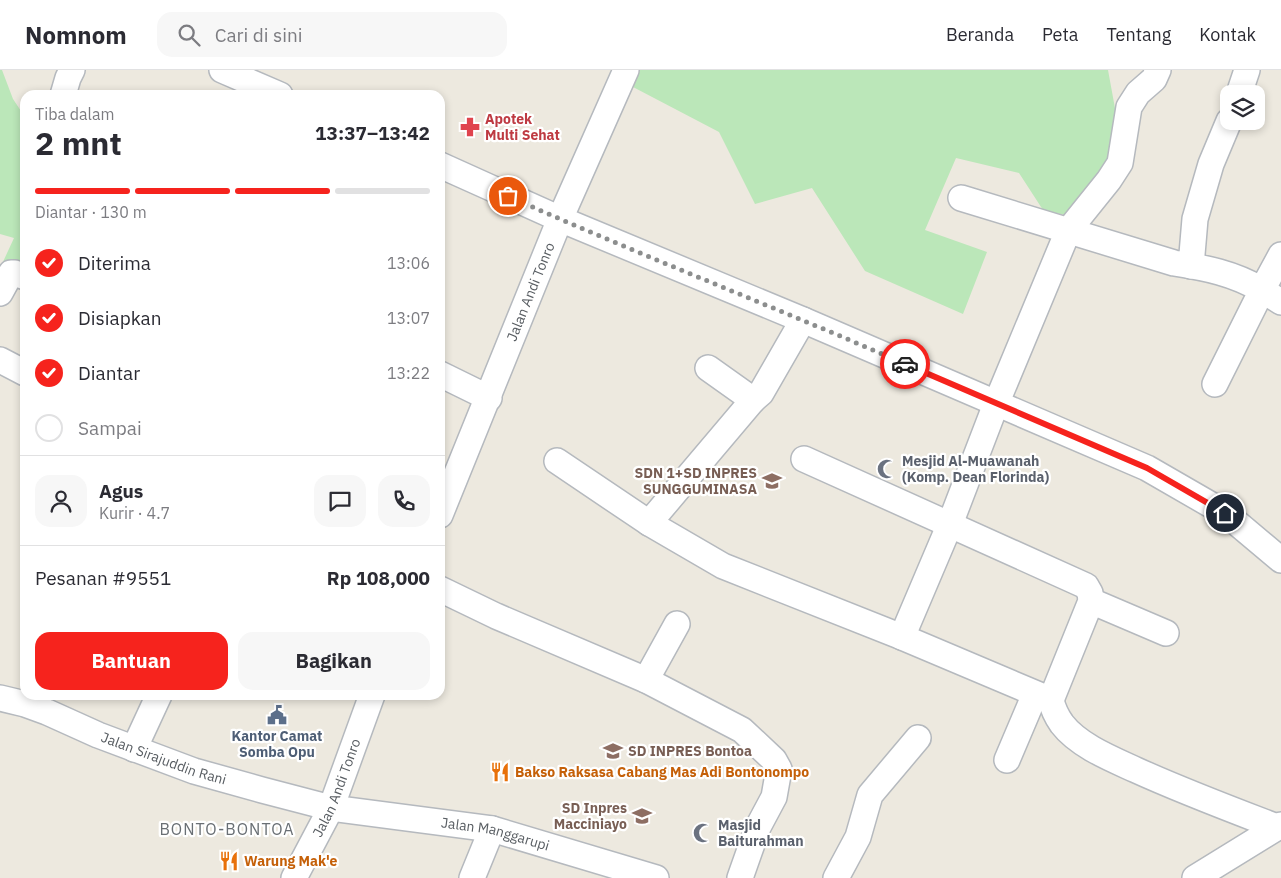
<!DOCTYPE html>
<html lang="id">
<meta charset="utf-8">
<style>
:root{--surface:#fff;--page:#f7f7f7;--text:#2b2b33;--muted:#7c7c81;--line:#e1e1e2;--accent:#f6231d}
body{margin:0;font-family:"IBM Plex Sans",sans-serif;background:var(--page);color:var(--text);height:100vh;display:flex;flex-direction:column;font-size:19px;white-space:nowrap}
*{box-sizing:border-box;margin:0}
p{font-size:16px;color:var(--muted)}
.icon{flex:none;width:28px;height:28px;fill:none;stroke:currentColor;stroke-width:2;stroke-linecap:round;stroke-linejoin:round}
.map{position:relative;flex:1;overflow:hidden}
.side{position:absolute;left:20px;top:20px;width:425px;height:610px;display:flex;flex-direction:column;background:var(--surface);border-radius:15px;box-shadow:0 2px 8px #0003}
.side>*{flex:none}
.tools{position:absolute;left:1220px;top:15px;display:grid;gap:10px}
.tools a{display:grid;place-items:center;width:45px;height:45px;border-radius:10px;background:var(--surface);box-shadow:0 2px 8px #0003;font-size:25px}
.pin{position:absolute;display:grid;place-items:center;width:42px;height:42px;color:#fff;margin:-21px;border:2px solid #fff;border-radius:50%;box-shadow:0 1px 5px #0007}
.courier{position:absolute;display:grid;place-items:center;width:50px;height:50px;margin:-25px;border:4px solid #f6231d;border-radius:50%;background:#fff;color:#222;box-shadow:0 1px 6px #0007}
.headline em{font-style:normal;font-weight:700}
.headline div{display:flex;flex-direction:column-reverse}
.headline{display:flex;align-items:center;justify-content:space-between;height:85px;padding:0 15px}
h1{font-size:32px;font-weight:700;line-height:38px}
.bar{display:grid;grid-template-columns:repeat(4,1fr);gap:8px 5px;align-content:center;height:60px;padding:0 15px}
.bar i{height:6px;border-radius:4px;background:var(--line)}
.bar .selected{background:var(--accent)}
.bar p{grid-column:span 4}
.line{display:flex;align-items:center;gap:12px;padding:0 15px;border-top:1px solid var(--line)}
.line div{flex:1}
.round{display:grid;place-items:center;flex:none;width:52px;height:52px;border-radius:15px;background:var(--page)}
ol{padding:0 15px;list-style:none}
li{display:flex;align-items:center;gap:15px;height:55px}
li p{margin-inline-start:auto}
li .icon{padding:5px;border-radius:50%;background:var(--accent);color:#fff;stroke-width:4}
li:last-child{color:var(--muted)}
li i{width:28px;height:28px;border:2px solid var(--line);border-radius:50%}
.primary-button{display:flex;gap:10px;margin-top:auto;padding:10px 15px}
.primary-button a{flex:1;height:58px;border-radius:15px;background:var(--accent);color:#fff;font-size:20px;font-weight:700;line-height:58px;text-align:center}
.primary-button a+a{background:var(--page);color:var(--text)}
header{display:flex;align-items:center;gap:30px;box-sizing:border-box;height:70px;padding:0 25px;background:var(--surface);border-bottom:1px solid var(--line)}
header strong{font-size:24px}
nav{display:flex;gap:28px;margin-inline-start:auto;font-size:18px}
.search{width:350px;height:45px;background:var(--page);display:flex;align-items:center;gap:12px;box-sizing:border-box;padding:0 18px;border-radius:15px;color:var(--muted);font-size:19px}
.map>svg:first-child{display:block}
.green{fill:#bbe7b9}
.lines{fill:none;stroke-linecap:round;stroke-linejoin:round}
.minor-casing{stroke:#b5b9be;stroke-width:28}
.minor{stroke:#fff;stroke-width:25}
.done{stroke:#8c8e8e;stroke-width:5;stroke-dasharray:0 9}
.route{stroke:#f6231d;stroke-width:6}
.labels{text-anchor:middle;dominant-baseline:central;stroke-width:4.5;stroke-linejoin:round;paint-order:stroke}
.health-label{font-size:14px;font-weight:bold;fill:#be3a42;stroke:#fff;text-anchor:start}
.street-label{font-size:14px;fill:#585d62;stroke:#fff}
.worship-label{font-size:14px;font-weight:bold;fill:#5b616d;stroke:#fff;text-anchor:start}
.education-label{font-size:14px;font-weight:bold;fill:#785e54;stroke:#fff;text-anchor:end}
.service-label{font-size:14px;font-weight:bold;fill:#4e5e75;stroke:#fff}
.food-label{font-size:14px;font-weight:bold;fill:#c56008;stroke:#fff;text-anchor:start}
.quarter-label{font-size:16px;letter-spacing:1px;fill:#696f74;stroke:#fff}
</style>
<header>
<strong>Nomnom</strong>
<div class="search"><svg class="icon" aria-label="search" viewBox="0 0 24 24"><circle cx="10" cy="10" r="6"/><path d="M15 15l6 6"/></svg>Cari di sini</div>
<nav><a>Beranda</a><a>Peta</a><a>Tentang</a><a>Kontak</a></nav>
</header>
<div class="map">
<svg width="1281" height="808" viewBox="0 0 1281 808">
<rect width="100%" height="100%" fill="#ede9df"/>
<path class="green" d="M0 0H2L13 29 25 47V188L20 199 2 194 14 168 0 164Z
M640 0H1108L1125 93 1065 145 1043 140 1019 103 956 88 925 160 987 182 963 244 865 201 812 118 755 134 719 62 633 17Z"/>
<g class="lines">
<defs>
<g id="minor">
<path d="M222 0 280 25"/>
<path d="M1239 24 1247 0"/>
<path d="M63 25 68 8 72 0"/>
<path d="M440 95 560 149 803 250 1147 398 1225 443 1281 490"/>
<path d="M961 128 1174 193C1206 198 1233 203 1262 220L1215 314"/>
<path d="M1281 185 1262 220 1281 232"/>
<path d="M1191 196 1195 149 1211 94 1229 51"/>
<path d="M0 223 11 203H15L25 207"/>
<path d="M0 290 25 303"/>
<path d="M708 298 753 330"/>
<path d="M440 304 489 328"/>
<path d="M804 389 1086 516 1090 523 1091 531 1051 630"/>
<path d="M557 391 649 453 723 496 902 567 1051 630C1053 639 1057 647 1062 654 1079 676 1112 689 1136 700 1182 721 1230 739 1277 757"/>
<path id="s1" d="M440 445 560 149 626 0"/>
<path d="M649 453 753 330 761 323 803 250"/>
<path d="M440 519 496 546 646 610 742 660 774 690 779 699 774 727 758 757 740 808"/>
<path d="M1091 531 1166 563"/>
<path d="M902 567 950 454 996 334 1068 161 1109 110 1120 93 1129 37 1138 23 1154 9 1158 0"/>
<path d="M646 610 677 554"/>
<path id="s2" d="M0 628 25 634 47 642 98 665 194 701 262 720 331 738 492 759 656 808"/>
<path d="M134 679 159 625"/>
<path d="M1007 690 1035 624"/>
<path id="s3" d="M294 808 331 738 372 625"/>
<path d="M472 808 492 759"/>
<path d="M836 808 858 767 870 725 918 668"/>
<path d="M1195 808 1281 755"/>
</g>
</defs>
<use href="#minor" class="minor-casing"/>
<use href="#minor" class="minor"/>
</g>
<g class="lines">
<path class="done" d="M508 126C639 185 773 236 905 294"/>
<path class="route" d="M905 294 1147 398 1225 443"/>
</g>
<defs>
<symbol id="pharmacy-bare" viewBox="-9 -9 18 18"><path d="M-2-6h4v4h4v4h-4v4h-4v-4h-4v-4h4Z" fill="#e0444e" stroke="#fff" stroke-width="2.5" paint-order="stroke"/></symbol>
<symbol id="mosque-bare" viewBox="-9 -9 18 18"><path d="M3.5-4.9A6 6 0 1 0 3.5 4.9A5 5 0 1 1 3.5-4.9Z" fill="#6b7280" stroke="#fff" stroke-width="2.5" paint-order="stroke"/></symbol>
<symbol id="school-bare" viewBox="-9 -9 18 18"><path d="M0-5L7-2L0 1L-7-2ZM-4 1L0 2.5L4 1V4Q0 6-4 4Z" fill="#8d6e63" stroke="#fff" stroke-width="2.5" paint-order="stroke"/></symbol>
<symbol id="civic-bare" viewBox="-9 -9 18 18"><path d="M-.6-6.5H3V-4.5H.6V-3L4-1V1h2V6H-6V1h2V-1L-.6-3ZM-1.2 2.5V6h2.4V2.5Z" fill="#5c6f8a" stroke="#fff" stroke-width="2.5" paint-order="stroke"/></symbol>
<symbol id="restaurant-bare" viewBox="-9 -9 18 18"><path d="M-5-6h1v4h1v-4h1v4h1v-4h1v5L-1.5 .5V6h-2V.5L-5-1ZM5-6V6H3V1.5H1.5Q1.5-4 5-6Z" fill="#e8710a" stroke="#fff" stroke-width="2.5" paint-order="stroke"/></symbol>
</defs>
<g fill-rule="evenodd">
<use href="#pharmacy-bare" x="456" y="43" width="28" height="28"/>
<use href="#mosque-bare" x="873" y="385" width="28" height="28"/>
<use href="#school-bare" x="758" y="397" width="28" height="28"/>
<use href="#civic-bare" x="263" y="631" width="28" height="28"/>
<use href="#school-bare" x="599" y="667" width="28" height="28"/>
<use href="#restaurant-bare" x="486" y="688" width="28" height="28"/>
<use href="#school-bare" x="628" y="732" width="28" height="28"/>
<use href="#mosque-bare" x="689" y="749" width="28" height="28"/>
<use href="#restaurant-bare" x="215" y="777" width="28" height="28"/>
</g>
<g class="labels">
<g class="health-label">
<text x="485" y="49">Apotek<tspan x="485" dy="16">Multi Sehat</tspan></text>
</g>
<g class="street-label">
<text stroke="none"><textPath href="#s1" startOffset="241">Jalan Andi Tonro</textPath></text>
<text stroke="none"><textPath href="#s2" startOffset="175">Jalan Sirajuddin Rani</textPath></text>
<text stroke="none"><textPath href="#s3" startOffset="100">Jalan Andi Tonro</textPath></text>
<text stroke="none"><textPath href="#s2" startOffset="516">Jalan Manggarupi</textPath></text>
</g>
<g class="worship-label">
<text x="902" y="391">Mesjid Al-Muawanah<tspan x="902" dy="16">(Komp. Dean Florinda)</tspan></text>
<text x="718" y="755">Masjid<tspan x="718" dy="16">Baiturahman</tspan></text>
</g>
<g class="education-label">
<text x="757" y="403">SDN 1+SD INPRES<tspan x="757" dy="16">SUNGGUMINASA</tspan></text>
<text x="628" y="681" text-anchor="start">SD INPRES Bontoa</text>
<text x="627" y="738">SD Inpres<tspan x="627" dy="16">Macciniayo</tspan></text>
</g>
<g class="service-label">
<text x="277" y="666">Kantor Camat<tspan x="277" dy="16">Somba Opu</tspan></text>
</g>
<g class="food-label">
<text x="515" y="702">Bakso Raksasa Cabang Mas Adi Bontonompo</text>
<text x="244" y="791">Warung Mak'e</text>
</g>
<g class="quarter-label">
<text x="227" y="759">BONTO-BONTOA</text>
</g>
</g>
</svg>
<div class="tools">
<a><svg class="icon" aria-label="layers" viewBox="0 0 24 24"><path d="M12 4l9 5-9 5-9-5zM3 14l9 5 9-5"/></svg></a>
</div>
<div class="pin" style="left:508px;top:126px;background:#ea580c"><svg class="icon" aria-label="bag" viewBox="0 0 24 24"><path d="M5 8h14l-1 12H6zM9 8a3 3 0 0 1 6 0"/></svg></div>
<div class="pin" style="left:1225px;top:443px;background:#1f2937"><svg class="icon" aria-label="home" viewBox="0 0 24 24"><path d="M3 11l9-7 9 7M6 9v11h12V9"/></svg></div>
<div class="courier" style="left:905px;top:294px"><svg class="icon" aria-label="car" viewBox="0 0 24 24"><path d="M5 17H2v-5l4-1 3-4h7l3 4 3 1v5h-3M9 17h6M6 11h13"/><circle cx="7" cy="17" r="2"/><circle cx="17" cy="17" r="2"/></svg></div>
<section class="side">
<div class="headline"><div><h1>2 mnt</h1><p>Tiba dalam</p></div><em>13:37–13:42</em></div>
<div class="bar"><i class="selected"></i><i class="selected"></i><i class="selected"></i><i></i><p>Diantar · 130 m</p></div>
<ol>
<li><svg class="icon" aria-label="check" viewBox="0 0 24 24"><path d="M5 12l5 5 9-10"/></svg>Diterima<p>13:06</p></li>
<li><svg class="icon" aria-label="check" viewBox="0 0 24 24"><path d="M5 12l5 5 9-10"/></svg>Disiapkan<p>13:07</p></li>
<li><svg class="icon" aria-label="check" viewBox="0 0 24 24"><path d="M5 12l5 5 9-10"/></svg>Diantar<p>13:22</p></li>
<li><i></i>Sampai</li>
</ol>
<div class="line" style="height:90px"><a class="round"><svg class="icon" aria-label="person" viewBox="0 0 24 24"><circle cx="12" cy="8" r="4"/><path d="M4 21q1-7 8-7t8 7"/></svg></a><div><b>Agus</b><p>Kurir · 4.7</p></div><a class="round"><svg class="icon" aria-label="chat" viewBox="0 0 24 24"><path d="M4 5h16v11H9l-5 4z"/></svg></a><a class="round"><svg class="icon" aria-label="phone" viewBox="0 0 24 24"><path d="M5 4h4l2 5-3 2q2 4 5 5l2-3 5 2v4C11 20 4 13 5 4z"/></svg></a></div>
<div class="line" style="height:65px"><div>Pesanan #9551</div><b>Rp 108,000</b></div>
<div class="primary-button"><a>Bantuan</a><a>Bagikan</a></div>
</section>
</div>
